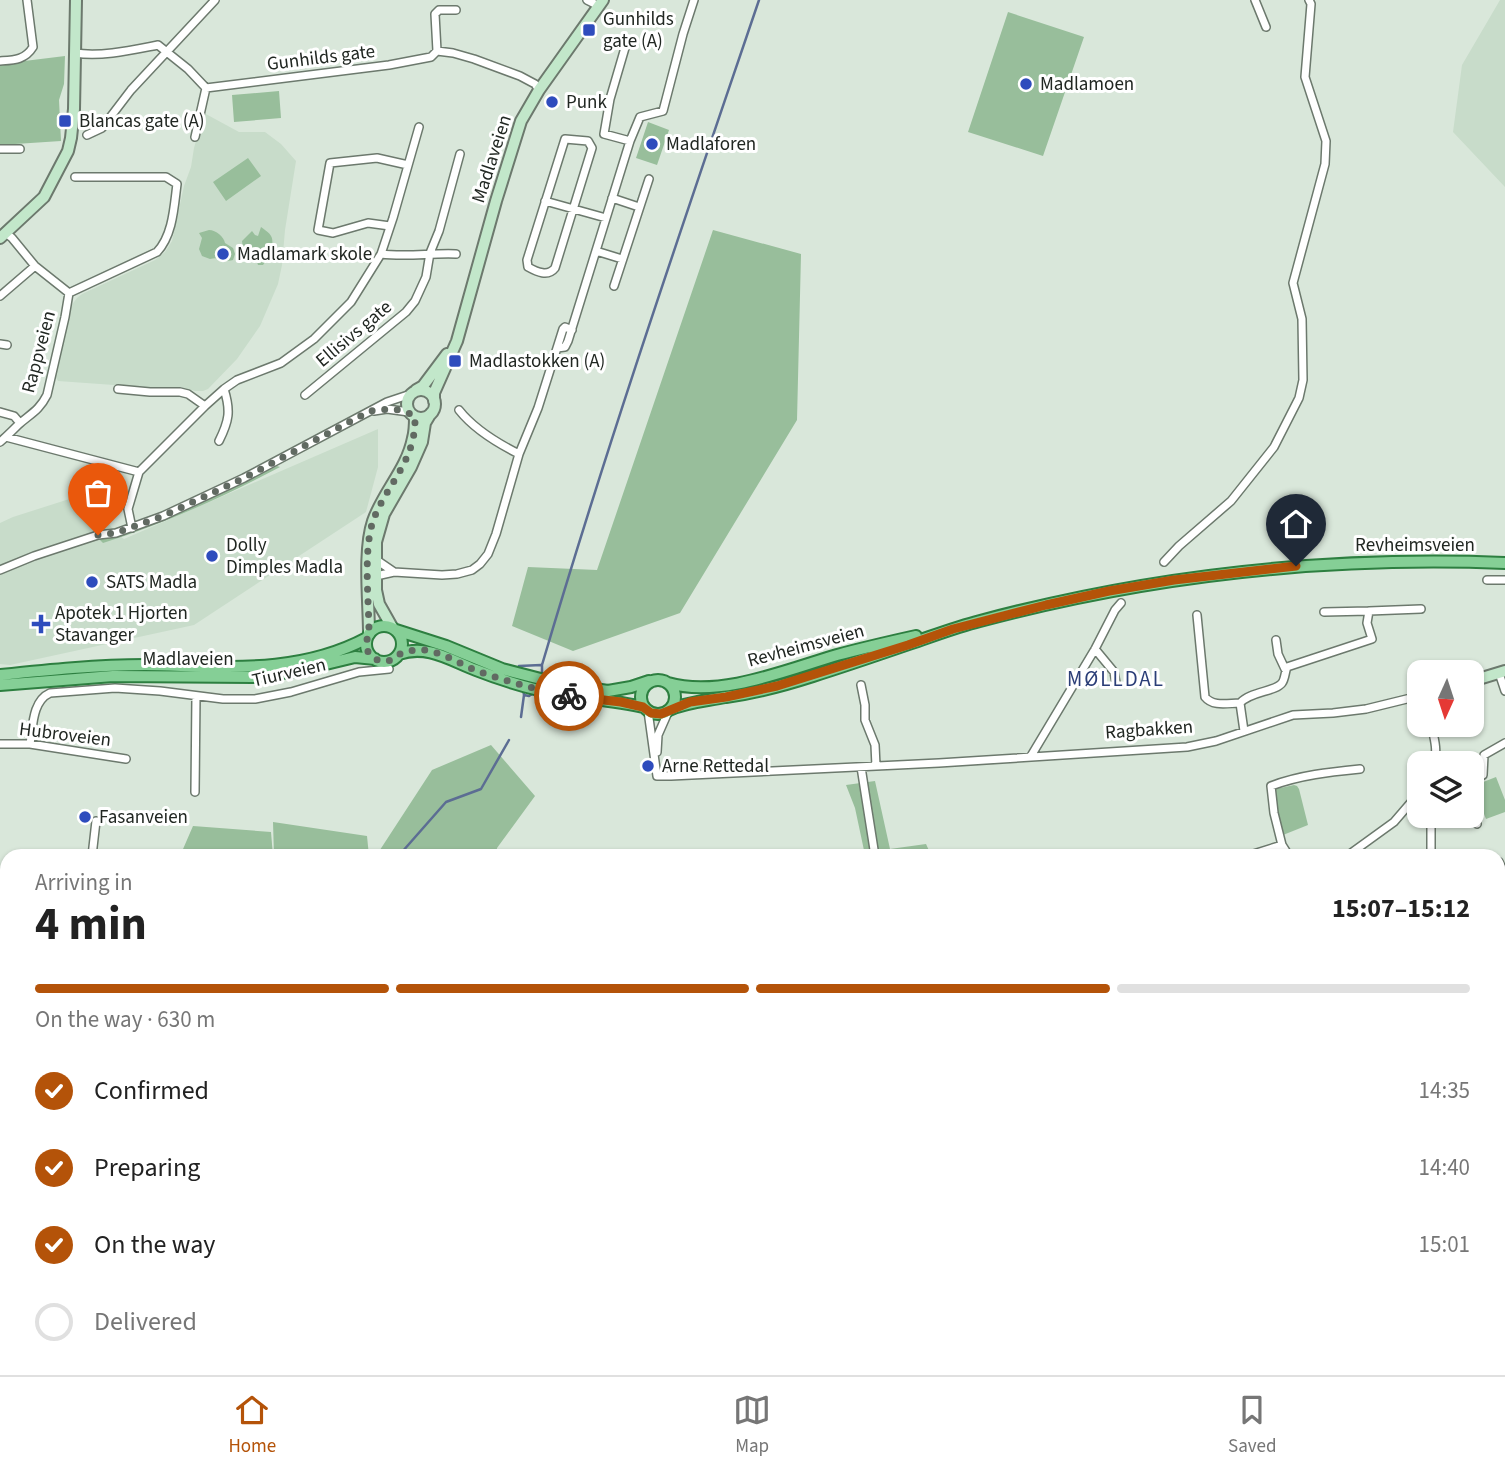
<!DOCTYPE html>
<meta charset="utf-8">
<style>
:root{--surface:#fff;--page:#f2f2f2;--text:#222;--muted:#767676;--line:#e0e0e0;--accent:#b45309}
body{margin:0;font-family:"Source Sans 3",sans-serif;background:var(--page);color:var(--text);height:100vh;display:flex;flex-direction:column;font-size:26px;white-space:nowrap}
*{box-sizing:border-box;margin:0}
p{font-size:23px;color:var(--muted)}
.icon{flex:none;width:38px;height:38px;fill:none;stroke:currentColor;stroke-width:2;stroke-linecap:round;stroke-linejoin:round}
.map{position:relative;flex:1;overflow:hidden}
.sheet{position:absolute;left:0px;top:849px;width:1505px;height:527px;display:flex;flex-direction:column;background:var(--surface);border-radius:21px 21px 0 0;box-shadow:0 2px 5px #0004}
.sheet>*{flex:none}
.needle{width:46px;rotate:183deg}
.fabs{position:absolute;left:1407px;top:660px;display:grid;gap:14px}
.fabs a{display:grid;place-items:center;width:77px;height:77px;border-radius:14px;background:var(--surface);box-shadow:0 2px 5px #0004;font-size:35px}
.pin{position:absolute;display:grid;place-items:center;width:60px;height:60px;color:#fff;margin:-72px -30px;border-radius:50% 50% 50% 0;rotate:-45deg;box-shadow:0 0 7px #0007}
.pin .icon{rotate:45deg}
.courier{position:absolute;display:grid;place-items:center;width:70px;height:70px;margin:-35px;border:5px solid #b45309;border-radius:50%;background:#fff;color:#222;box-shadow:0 2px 9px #0007}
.overview em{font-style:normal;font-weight:700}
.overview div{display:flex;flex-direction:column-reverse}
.overview{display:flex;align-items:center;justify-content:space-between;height:119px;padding:0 35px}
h1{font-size:46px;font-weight:700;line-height:52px}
.bar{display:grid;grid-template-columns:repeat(4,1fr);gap:10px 7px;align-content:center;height:84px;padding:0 35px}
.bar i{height:9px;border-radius:5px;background:var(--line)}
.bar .current{background:var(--accent)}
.bar p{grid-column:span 4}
ol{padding:0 35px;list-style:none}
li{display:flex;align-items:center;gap:21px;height:77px}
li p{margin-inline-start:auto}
li .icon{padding:7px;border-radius:50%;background:var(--accent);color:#fff;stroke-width:4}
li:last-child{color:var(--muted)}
li i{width:38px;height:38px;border:4px solid var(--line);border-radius:50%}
.tab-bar{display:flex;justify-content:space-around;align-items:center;height:98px;border-top:2px solid var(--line);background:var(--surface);font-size:19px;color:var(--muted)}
.tab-bar a{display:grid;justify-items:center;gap:4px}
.tab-bar .current{color:var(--accent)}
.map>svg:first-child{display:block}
.built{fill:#c8dcca}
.green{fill:#98be9b}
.water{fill:#758bc3;stroke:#5c6d93;stroke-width:2}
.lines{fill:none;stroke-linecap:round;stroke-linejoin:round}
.stream{stroke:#5c6d93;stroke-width:2.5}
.street-casing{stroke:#6c796d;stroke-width:10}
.secondary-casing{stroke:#6c796d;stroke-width:14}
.primary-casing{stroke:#2d7f40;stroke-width:14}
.street{stroke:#fff;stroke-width:7}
.secondary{stroke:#c2e7ca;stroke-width:10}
.primary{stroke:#85cf96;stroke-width:10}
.done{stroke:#616a62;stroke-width:7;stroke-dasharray:0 12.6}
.route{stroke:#b45309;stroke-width:9}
.poi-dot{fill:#2e4cbd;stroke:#fff;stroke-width:2.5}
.labels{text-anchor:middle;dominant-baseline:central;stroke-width:6;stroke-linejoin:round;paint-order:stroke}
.poi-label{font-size:19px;fill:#212722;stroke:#fff;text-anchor:start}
.street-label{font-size:19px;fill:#212722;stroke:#fff}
.neighbourhood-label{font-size:21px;letter-spacing:2px;fill:#2b3e77;stroke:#fff}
</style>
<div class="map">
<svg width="1505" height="1375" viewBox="0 0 1505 1375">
<rect width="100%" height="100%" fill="#d9e7da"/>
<path class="built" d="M1500 0H1505V187L1453 132 1462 65Z
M204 113 239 132H265L281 144 296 161 285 230 282 265 278 284 260 326 237 359 208 389 203 391H195L181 387 156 388 58 381 56 378V369L71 306 77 298 82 294 155 260 165 252 172 241 184 186 191 167 194 148Z
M378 429V467L366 512 194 625 10 665 0 664V523L13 517 85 494 117 534 124 539Z"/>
<path class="green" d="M1008 12 1084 37 1043 156 968 132Z
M65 56 64 84 59 100 61 141 0 145V64Z
M279 91 281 118 234 122 232 95Z
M648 122 669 130 657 165 636 158Z
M248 158 261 176 226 201 213 182Z
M261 227C269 233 274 235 272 246L264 247V249L270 255 263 265H258L257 262H252L249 260V256L245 251 243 250 242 241 252 231 255 235 258 236Z
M209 230C216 230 224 237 225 243L233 248 235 254 233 260C225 263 220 256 210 259L202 256 199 249 202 238 199 233Z
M713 230 801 254 797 420 680 613 573 651 512 626 528 567 597 570Z
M277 466 280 467C223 497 164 524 103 543L99 539 144 527Z
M491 745 535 796 497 848 496 856H376L432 770Z
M1496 777 1505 800V812L1486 819 1473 786Z
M875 781 890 849 926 844 931 855H865L855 808 846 785Z
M1294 785 1297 786 1299 789 1308 825 1283 835 1273 793 1276 789Z
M273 822 367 836 369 856H274Z
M193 826 271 832 273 856H180Z
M1505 979V1375H1052L1061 1368H1498V982Z
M7 1014V1129L0 1137V1017Z"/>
<path class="water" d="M7 1142V1368H353L357 1375H0V1149Z"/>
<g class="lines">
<path class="stream" d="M520 669 519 666 541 665
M542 677V665C608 441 684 221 759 0
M524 695 529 696 534 693
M521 717 524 695 523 689
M383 856 402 852 446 802 481 789 509 740"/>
<defs>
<path id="street" d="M587 0 599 6
M1255 0 1266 27
M627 41 610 99 604 134 630 141
M437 51 435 14 439 10H456
M75 53C102 57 132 50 158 45L188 69 206 88 195 137
M0 61C14 60 25 60 33 47L27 0
M206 88 389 65 431 57 437 51 453 53 474 59 520 76 535 84 539 90
M87 135 102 128 131 90 215 0
M565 139 588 141 592 148 555 268C548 277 537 272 528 267L527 260Z
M0 149H20
M612 198 639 207
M545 201 606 218
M390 226 368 223 333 233 318 230 330 163 377 158 408 165
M596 251 622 259
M381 254C406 257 431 253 456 254
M614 286 649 179
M69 293 157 252C173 235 174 207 177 184L166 177H75
M0 296 35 266
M0 344 7 345
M557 348 563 329 565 327 572 330
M118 389 150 392H180L188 394 205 406
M305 395 406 312 415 301 426 277 430 253 439 231 460 154
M459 410C474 429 497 443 519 454
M374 411 387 409 409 412
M0 412 14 416 20 423
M6 437 139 472
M219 441C229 421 231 411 224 389
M0 442C6 437 12 431 18 425 30 414 39 411 47 395L65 317 69 293 35 266 12 238 6 233
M132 528 128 509 139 472 205 406 224 389 237 380 281 363 314 339 351 302 381 254 393 218 419 127
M375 559 394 572
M1164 562 1179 546 1231 501 1274 447 1299 398 1303 380 1302 319 1293 283 1325 164 1326 141 1305 77 1311 4 1309 0
M0 570 34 556 98 535 116 533 163 516 244 478 387 402 411 394
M376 576 394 572 442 575 457 574 472 570 480 564 488 554 496 534 519 454 538 408 557 348 565 347 568 341 630 141 640 117 663 111 683 34 694 0
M1487 580H1505
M1324 612 1369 611
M1197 615 1205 697C1213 707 1228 703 1240 703
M1276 640 1278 654 1285 669
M1095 649 1114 672 1116 683
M1499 673 1505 691
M861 685 865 705V720L875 745 876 766
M648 711 657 776H671L939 763 1187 747 1216 741 1293 715 1333 713 1366 709 1419 696
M1431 724C1434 738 1438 749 1434 763
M1244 731 1240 703C1251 691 1275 692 1282 683 1285 679 1285 672 1287 667L1372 639 1367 623 1369 611 1421 609
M0 744H30L126 759
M30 744C33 727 32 701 50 693L115 688 160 691 223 699H255L291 692 359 672 389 669
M657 752 658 735 669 710
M1031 756 1095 649 1115 610 1121 603
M861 767 875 856
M1472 781 1483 775 1484 755 1505 743
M195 792 196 696
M1472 811 1477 824
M1282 845 1289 856
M92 856 96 821
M1247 856 1282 845 1274 813 1271 786C1300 775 1330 772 1360 769
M1347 856 1394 822 1419 793
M1431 856V816
M1499 862 1505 876
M1498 887 1505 878
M0 899 7 900
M0 971H7
M0 999 7 1008
M1029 1368 1033 1375"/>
<path id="secondary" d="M0 238 44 197 68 151 71 138 74 109 76 0
M416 390 423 386 447 354
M407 404a14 14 0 1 1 28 0a14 14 0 1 1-28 0Z
M434 401V393L457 341 496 201 521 121 539 90 603 0
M392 627 379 604 376 590V542L384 514 411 467 422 442 425 423 431 413
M369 634C369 601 363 551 373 521 383 492 407 469 413 438 415 431 415 424 415 417
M1472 681 1505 671"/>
<path id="primary" d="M366 644a18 18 0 1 1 36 0a18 18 0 1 1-36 0Z
M396 630 446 646 502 669 560 684 608 691 631 687 649 681
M399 654C427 644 450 660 476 670 504 681 533 690 564 695 590 699 617 701 643 707
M0 675C48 670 97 665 145 665 221 666 296 676 367 638
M641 697a17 17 0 1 1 34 0a17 17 0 1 1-34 0Z
M668 683C720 698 786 670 837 655 863 648 889 642 916 636
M0 685 113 676 253 677 297 671 355 657 375 659
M669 710C687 702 706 701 726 697 755 693 785 685 813 676 845 666 877 655 909 644 933 636 956 627 980 621 1152 575 1327 556 1505 563"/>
</defs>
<use href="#street" class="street-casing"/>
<use href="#secondary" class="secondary-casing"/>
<use href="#primary" class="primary-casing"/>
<use href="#street" class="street"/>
<use href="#secondary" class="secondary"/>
<use href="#primary" class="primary"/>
</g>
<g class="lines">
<path class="done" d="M98 535 116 533 163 516 244 478 370 411C386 409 402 407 415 417 415 424 415 431 413 438 407 469 383 492 373 521 363 551 369 601 369 634 364 644 366 656 378 660 389 665 393 657 402 653 408 650 417 650 424 650 442 652 458 663 475 670 505 681 537 690 569 696"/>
<path class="route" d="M569 696 621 702 643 707 651 713 661 714 690 702 726 697 777 686 908 645 953 629 1046 605 1109 591 1174 580 1296 566"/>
</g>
<g class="poi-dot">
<rect x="582" y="23" width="14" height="14" rx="3.5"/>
<circle cx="1026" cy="84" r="7"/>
<circle cx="552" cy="102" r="7"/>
<rect x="58" y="114" width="14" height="14" rx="3.5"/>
<circle cx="652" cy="144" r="7"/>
<circle cx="223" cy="254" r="7"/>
<rect x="448" y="354" width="14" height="14" rx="3.5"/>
<circle cx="212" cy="556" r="7"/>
<circle cx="92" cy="582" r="7"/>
<path d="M37.5 613.5h7v7h7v7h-7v7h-7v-7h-7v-7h7z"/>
<circle cx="648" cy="766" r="7"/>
<circle cx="85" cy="817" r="7"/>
</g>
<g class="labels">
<g class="poi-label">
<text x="603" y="19">Gunhilds<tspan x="603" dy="22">gate (A)</tspan></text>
<text x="1040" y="84">Madlamoen</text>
<text x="566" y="102">Punk</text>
<text x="79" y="121">Blancas gate (A)</text>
<text x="666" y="144">Madlaforen</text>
<text x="237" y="254">Madlamark skole</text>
<text x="469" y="361">Madlastokken (A)</text>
<text x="226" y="545">Dolly<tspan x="226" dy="22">Dimples Madla</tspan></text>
<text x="106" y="582">SATS Madla</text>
<text x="55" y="613">Apotek 1 Hjorten<tspan x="55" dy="22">Stavanger</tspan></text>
<text x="662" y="766">Arne Rettedal</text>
<text x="99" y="817">Fasanveien</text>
</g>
<g class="street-label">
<text transform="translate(321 58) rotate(-7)">Gunhilds gate</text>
<text transform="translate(492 159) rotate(-72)">Madlaveien</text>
<text transform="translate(354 334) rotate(-40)">Ellisivs gate</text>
<text transform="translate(39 352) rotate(-75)">Rappveien</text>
<text x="1415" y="545">Revheimsveien</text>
<text transform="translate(806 646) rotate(-15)">Revheimsveien</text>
<text x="188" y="659">Madlaveien</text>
<text transform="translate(289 673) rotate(-13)">Tiurveien</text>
<text transform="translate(1149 730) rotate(-4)">Ragbakken</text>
<text transform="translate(65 735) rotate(7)">Hubroveien</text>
</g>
<g class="neighbourhood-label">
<text x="1116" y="679">MØLLDAL</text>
</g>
</g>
</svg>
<div class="fabs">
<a><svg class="needle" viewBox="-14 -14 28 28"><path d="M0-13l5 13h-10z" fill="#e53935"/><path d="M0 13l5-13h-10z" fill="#767676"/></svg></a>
<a><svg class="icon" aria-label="layers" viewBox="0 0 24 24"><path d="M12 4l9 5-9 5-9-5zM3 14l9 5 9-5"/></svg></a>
</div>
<div class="pin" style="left:98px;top:535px;background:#ea580c"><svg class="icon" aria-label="bag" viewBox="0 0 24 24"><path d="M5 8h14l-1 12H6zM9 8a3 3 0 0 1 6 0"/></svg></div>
<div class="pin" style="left:1296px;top:566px;background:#1f2937"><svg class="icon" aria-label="home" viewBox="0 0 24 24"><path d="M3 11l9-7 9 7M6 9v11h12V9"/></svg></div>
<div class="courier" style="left:569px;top:696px"><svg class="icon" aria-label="bike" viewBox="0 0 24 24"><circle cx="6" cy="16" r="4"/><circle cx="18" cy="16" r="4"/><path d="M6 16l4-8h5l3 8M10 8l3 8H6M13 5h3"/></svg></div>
<section class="sheet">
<div class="overview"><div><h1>4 min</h1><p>Arriving in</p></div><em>15:07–15:12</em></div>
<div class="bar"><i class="current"></i><i class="current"></i><i class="current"></i><i></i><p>On the way · 630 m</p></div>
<ol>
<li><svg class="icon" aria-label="check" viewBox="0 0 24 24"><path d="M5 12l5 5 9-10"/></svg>Confirmed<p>14:35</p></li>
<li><svg class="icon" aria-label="check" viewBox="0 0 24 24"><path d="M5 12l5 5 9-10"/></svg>Preparing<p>14:40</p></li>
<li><svg class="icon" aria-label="check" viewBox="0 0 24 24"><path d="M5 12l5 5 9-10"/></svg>On the way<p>15:01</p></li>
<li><i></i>Delivered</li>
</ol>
</section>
</div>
<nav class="tab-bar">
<a class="current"><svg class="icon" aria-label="home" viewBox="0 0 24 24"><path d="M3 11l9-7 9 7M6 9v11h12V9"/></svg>Home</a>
<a><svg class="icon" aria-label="map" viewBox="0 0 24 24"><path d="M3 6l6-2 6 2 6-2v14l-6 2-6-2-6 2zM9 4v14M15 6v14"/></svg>Map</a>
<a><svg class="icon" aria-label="saved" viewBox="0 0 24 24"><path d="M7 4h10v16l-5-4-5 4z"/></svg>Saved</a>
</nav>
